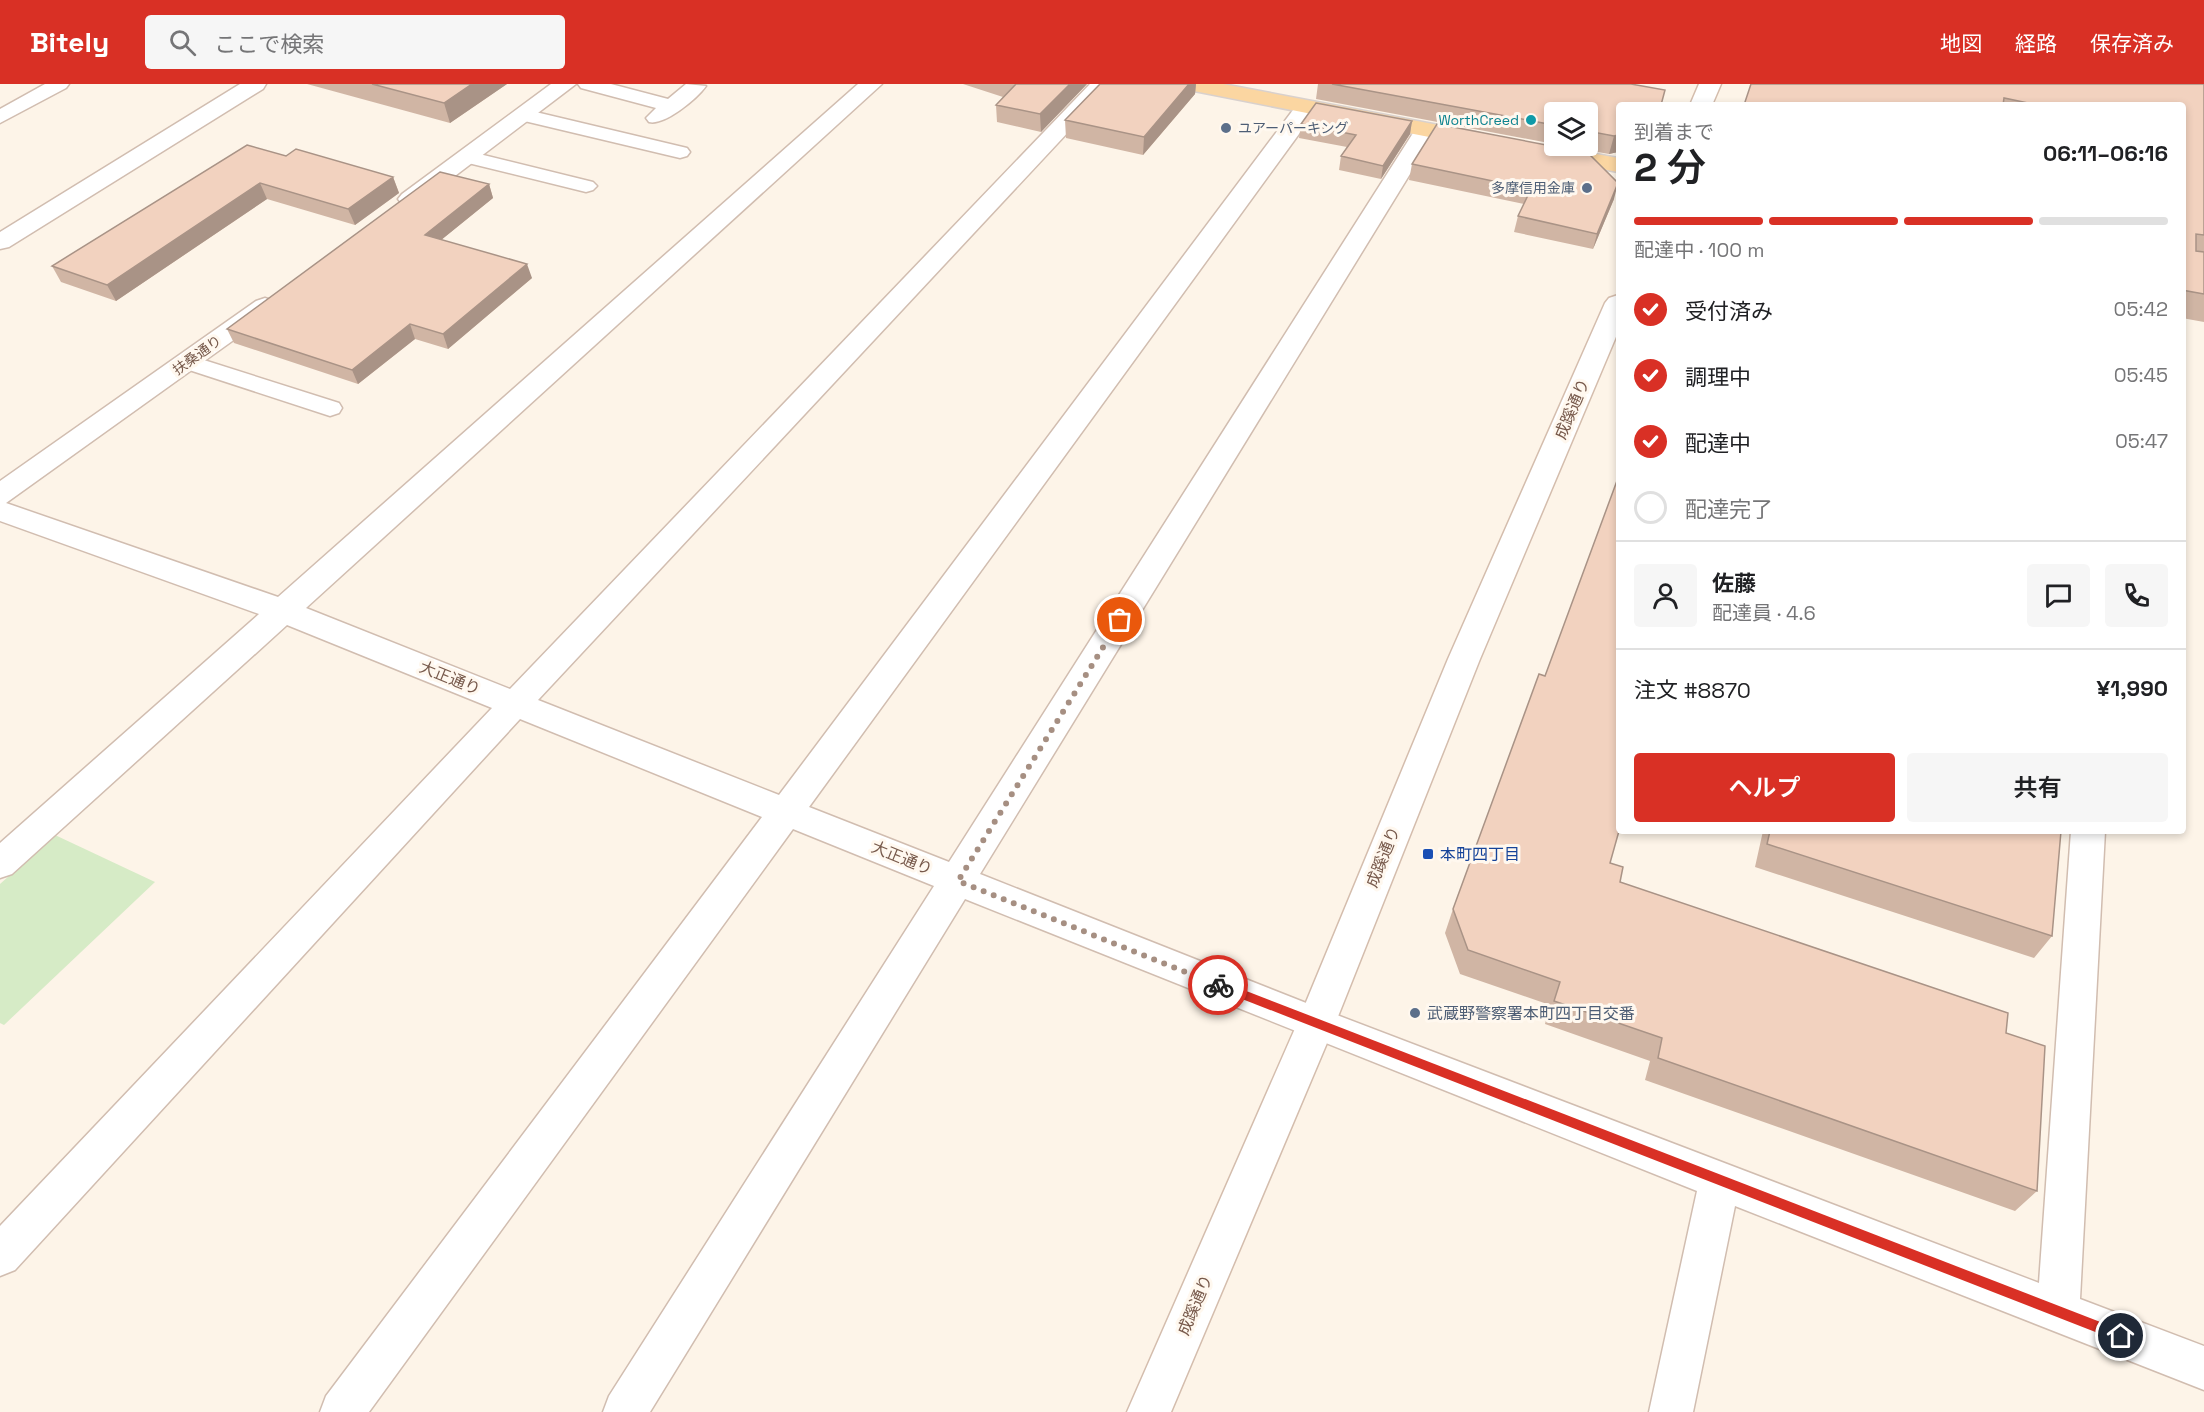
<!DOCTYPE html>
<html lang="ja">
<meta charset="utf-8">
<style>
:root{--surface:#fff;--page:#f6f6f6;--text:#202124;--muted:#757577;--line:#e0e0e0;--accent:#d93025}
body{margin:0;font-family:"Space Grotesk","Noto Sans JP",sans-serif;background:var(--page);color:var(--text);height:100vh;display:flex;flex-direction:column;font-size:22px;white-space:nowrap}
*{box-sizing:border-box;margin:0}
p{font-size:20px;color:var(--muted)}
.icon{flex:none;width:33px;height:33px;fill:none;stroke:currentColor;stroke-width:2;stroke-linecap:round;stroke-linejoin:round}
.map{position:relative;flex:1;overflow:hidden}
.panel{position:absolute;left:1616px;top:18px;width:570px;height:732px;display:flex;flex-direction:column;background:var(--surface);border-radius:6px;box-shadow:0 3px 9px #0003}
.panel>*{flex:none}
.tools{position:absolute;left:1544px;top:18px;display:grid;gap:12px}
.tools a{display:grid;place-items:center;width:54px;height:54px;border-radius:6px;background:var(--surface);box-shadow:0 3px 9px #0003;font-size:30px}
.pin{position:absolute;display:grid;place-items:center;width:51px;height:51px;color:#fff;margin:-26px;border:3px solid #fff;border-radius:50%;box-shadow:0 2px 6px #0007}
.courier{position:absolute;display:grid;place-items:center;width:60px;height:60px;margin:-30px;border:4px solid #d93025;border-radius:50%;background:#fff;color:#222;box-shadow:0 2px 8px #0007}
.overview em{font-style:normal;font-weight:600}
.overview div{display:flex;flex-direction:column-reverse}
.overview{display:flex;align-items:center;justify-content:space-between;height:102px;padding:0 18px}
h1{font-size:39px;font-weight:600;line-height:45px}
.bar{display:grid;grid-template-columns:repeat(4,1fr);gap:9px 6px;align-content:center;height:72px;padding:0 18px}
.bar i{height:8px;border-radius:4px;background:var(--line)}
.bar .current{background:var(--accent)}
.bar p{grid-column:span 4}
.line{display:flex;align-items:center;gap:15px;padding:0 18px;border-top:2px solid var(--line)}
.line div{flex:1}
.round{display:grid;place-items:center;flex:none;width:63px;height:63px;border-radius:6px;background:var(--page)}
ol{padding:0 18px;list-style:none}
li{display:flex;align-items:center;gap:18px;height:66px}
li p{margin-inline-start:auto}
li .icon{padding:6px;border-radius:50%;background:var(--accent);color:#fff;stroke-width:4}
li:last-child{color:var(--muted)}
li i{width:33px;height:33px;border:3px solid var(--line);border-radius:50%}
.button{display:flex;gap:12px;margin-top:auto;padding:12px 18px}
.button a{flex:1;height:69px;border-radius:6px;background:var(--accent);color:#fff;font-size:24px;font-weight:600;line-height:69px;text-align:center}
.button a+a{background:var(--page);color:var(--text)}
header{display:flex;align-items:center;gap:36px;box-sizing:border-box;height:84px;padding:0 30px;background:var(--accent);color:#fff}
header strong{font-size:28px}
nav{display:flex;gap:33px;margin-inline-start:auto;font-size:21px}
.search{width:420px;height:54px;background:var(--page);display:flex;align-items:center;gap:15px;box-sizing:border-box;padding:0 21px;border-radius:6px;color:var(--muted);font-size:22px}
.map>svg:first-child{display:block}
.green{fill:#d6ebc6}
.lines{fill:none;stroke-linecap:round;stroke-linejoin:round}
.lane-casing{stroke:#d1bdb0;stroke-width:3}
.street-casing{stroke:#d1bdb0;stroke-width:3}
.secondary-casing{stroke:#d4bdad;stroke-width:3}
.primary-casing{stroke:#d9d1cd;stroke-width:3}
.lane{fill:#fff;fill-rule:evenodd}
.street{fill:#fff;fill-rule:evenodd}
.secondary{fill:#fff;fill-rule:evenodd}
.primary{fill:#fbd6a1;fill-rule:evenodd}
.wall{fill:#d0b5a4}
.shaded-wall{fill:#a99386}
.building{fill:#f2d2bf;stroke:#a99386;stroke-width:1.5}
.route{fill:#d93025}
.done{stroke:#a68f82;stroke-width:6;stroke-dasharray:0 10.8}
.culture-dot{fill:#0f9aa8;stroke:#fff8ef;stroke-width:2}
.service-dot{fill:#5c6f8a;stroke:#fff8ef;stroke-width:2}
.transit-dot{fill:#1a4fb4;stroke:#fff8ef;stroke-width:2}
.labels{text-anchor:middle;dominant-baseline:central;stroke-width:6;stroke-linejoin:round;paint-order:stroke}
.far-culture-label{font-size:14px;fill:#0d838f;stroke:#fff8ef;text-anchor:end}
.far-service-label{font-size:14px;fill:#4e5e75;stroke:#fff8ef;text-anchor:start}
.far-street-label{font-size:14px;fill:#77594b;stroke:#fff8ef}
.street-label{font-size:16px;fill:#77594b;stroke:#fff8ef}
.transit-label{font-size:16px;fill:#164399;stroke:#fff8ef;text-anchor:start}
.service-label{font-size:16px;fill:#4e5e75;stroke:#fff8ef;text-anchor:start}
</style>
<header>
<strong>Bitely</strong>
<div class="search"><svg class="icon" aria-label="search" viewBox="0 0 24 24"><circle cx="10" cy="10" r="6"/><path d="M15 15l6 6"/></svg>ここで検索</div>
<nav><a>地図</a><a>経路</a><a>保存済み</a></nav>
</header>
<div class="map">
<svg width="2204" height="1328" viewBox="0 0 2204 1328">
<rect width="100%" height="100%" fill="#fdf4e8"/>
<path class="green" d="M55 751 155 798 4 941 0 939V800Z"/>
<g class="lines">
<defs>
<path id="lane" d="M45 0H69L66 4 0 39V25Z
M578 0H611L668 15 686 0 706 2C697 15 664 42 649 38L646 34 656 24 581 4Z
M523 25 687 64 690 68 687 72 680 74 516 35 513 31 516 27Z
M467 67 593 98 597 102 593 106 586 108 460 77 457 73 460 69Z
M188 271 339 319 342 324 339 329 330 332 180 283 176 278 180 273Z"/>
<path id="street" d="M240 0H266L263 5 9 163 0 165V148Z
M551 0H576L418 120H402L398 115 402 110Z
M858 0H882L306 524 510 605 1090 0H1113L538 616 779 711 1299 18H1315L1318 23 1315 28 809 723 949 778 1415 46 1418 41H1434L1437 46 980 790 1329 928 2039 1199 2071 747H2105L2080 1215 2204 1262V1306L1735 1122 1693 1328H1649L1697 1107 965 815 650 1328H603L609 1312 934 802 793 745 369 1328H320L326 1312 762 733 520 635 15 1186 0 1192V1142L492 624 287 541 12 790 0 794V759L259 530 0 437V397L256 217 265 214 274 217 278 222 274 227 6 419 278 513Z"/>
<path id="secondary" d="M1699 0H1721L1712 21H1690Z
M1618 211V248L1480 575 1335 940 1171 1328H1127L1297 940 1448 575 1605 219 1609 214Z"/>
<path id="primary" d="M1178 0H1223L1475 48 1483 50 1486 55 1483 60 1475 62 1189 6 1181 5Z
M1552 62 1618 74V88L1544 74 1541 69 1544 64Z"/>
</defs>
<use href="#lane" class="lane-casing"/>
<use href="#street" class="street-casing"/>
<use href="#secondary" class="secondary-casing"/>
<use href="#primary" class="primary-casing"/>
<use href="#lane" class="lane"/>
<use href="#street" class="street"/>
<use href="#secondary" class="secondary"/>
<use href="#primary" class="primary"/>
</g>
<path class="wall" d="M307 0H507L450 39Z
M963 0H1087L1041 48 997 38 996 21 1003 13Z
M1100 0H1196L1195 10 1143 71 1066 54 1065 36Z
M1318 0H1631L1618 68 1609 70 1564 62H1587V28H1554V60L1316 15Z
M2204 0V238L2182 234V21H1744Z
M1412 37 1410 50 1381 95 1339 86 1341 72 1347 63 1299 54 1301 40Z
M286 72 393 93 399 109 355 141 267 115 116 217 61 198 52 182Z
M1412 80 1614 115 1593 165 1514 148 1518 132 1524 120 1409 96Z
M489 100 493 114 441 156 532 194 448 265 415 255 358 300 234 259 227 245Z
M1545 592 1610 779 1620 798 2006 949 2037 1107 2015 1127 1645 996 1650 977 1545 940 1550 921 1460 890 1445 849 1453 825Z
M1763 747H2061L2052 852 2034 874 1755 783Z"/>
<path class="shaded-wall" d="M472 0H507L450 39 444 19Z
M1070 0H1087L1041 48 1040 30Z
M1189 0H1196L1195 10 1143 71 1144 53Z
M1412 37 1410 50 1381 95 1383 82Z
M1618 51V68L1609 70 1614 52Z
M393 93 399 109 355 141 348 125Z
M260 99 267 115 116 217 107 201Z
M1618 99 1614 115 1593 165 1597 150Z
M489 100 493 114 430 165 425 151Z
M527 180 532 194 448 265 443 250Z
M410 240 415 255 358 300 352 286Z"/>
<path class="building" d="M372 0H472L444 19Z
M1015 0H1070L1040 30 996 21 1016 0Z
M1100 0H1189L1144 53 1065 36Z
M1332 0H1631L1665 6 1661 21H1618V51L1614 52 1587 47V28H1554V41Z
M1751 0H2204V151L2196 150V167L2204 168V210L2182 206V21H2038L2004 14 2003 21H1744Z
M1316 19 1412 37 1383 82 1341 72 1356 51 1301 40Z
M1437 40 1588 69 1618 99 1597 150 1518 132 1531 105 1412 80Z
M247 61 286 72 296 65 393 93 348 125 260 99 107 201 52 182Z
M440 88 489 100 425 151 527 180 443 250 410 240 352 286 227 245Z
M1618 394V747H1619L1610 779 1623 783 1620 798 2008 929 2006 949 2045 962 2037 1107 1658 974 1662 954 1554 917 1560 898 1468 866 1453 825 1539 590 1545 592Z
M1770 747H2061L2052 852 1767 760Z"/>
<path class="route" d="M1218 896 2121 1246 2127 1252 2121 1258 1214 904V897Z"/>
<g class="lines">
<path class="done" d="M1120 536 958 797 1218 901"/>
</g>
<circle class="culture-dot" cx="1531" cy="36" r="6"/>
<g class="service-dot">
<circle cx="1226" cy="44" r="6"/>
<circle cx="1587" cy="104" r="6"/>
<circle cx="1415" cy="929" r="6"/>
</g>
<rect class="transit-dot" x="1422" y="764" width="12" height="12" rx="3"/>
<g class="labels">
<g class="far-culture-label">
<text x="1519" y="36">WorthCreed</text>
</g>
<g class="far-service-label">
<text x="1238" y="44">ユアーパーキング</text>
<text x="1575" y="104" text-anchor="end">多摩信用金庫</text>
</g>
<g class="far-street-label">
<text transform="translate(197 271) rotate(-36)">扶桑通り</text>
</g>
<g class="street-label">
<text transform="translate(1572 325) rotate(-67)">成蹊通り</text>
<text transform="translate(450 594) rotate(22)">大正通り</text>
<text transform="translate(1383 773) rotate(-68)">成蹊通り</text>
<text transform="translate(902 774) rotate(22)">大正通り</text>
<text transform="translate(1195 1221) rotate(-67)">成蹊通り</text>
</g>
<g class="transit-label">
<text x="1440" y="770">本町四丁目</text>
</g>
<g class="service-label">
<text x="1427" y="929">武蔵野警察署本町四丁目交番</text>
</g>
</g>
</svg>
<div class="tools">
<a><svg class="icon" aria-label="layers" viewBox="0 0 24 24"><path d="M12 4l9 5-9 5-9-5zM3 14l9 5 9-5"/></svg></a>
</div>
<div class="pin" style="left:1120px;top:536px;background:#ea580c"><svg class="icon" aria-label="bag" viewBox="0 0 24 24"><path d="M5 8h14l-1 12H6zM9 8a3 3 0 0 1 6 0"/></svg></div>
<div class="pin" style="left:2121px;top:1252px;background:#1f2937"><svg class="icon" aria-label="home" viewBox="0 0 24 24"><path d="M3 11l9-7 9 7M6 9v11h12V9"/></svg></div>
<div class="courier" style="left:1218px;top:901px"><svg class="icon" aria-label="bike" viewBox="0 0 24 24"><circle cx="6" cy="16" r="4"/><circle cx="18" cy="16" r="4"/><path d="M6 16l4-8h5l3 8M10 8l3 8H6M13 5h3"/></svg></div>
<section class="panel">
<div class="overview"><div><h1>2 分</h1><p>到着まで</p></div><em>06:11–06:16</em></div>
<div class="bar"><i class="current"></i><i class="current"></i><i class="current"></i><i></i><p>配達中 · 100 m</p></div>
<ol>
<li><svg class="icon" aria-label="check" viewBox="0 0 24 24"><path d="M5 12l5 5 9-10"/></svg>受付済み<p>05:42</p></li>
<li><svg class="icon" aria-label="check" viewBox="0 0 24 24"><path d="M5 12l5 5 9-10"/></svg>調理中<p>05:45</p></li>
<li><svg class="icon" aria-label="check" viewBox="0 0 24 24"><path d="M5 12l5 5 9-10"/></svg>配達中<p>05:47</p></li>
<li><i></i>配達完了</li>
</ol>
<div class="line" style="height:108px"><a class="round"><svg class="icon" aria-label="person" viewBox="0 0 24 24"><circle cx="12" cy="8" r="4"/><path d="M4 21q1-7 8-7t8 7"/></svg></a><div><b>佐藤</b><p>配達員 · 4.6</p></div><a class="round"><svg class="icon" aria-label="chat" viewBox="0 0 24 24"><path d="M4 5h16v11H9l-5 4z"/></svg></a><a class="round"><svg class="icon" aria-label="phone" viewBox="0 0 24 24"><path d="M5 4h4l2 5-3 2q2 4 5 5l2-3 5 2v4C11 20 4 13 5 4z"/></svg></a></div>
<div class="line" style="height:78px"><div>注文 #8870</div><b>¥1,990</b></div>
<div class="button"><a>ヘルプ</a><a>共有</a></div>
</section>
</div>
